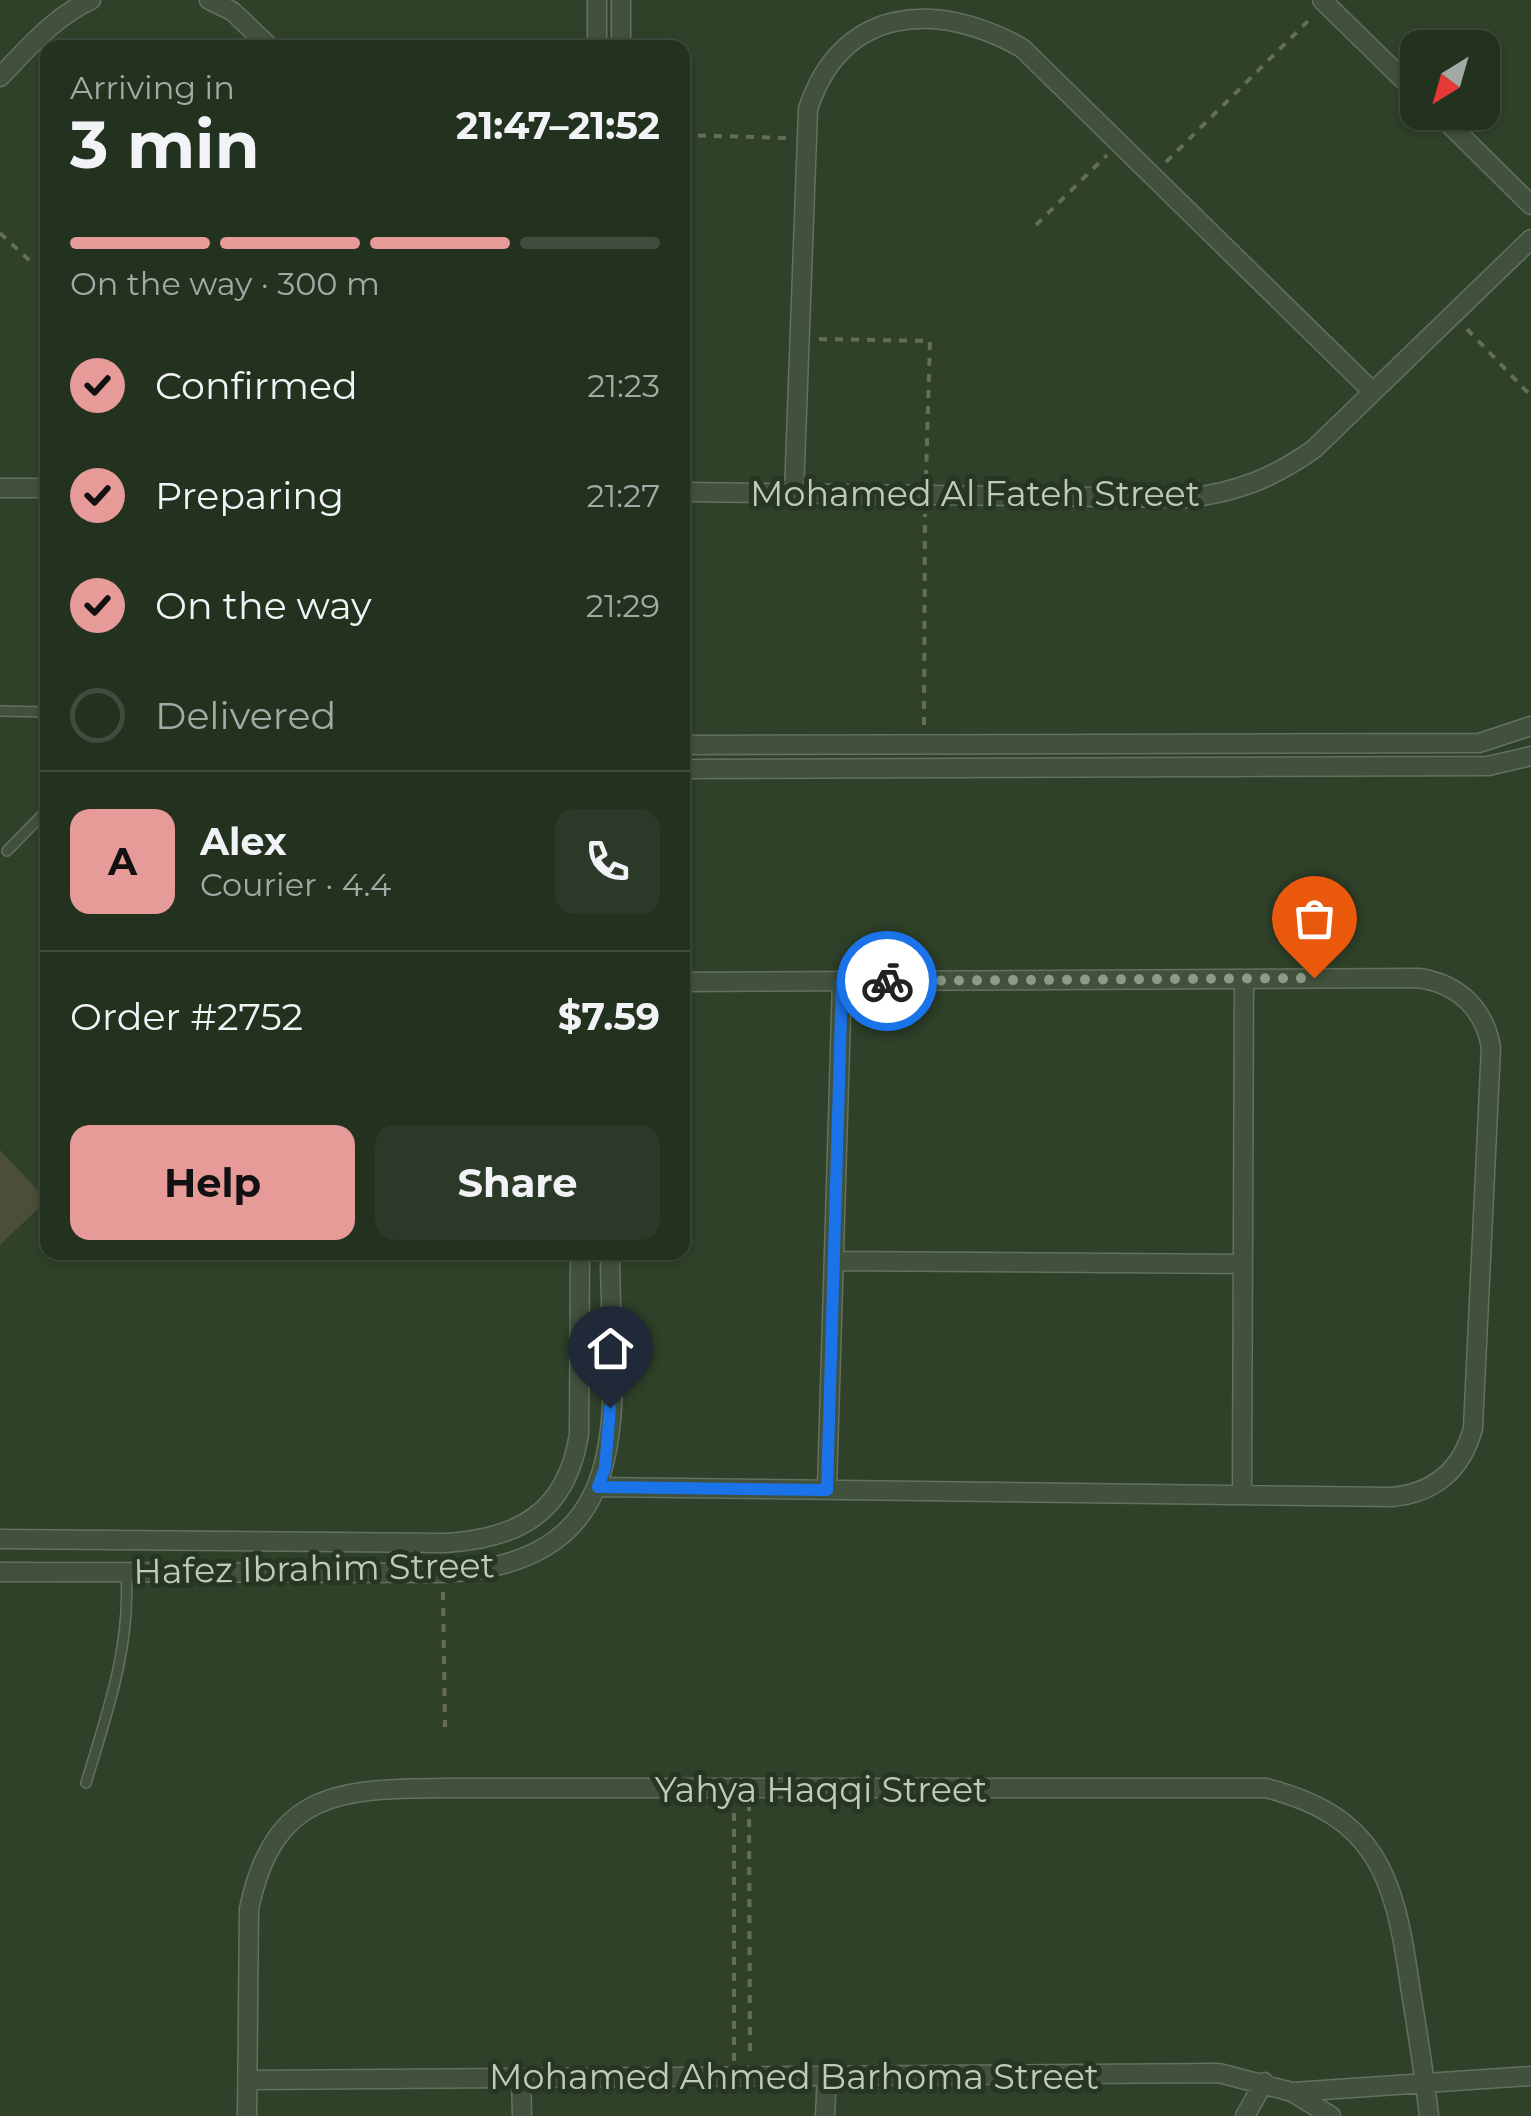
<!DOCTYPE html>
<meta charset="utf-8">
<style>
:root{--surface:#23311f;--page:#2b3928;--text:#f1f3f6;--muted:#a3a9a4;--line:#404c3d;--accent:#e69b98}
body{margin:0;font-family:Montserrat,sans-serif;background:var(--page);color:var(--text);height:100vh;display:flex;flex-direction:column;font-size:38px;white-space:nowrap}
*{box-sizing:border-box;margin:0}
p{font-size:32px;color:var(--muted)}
.icon{flex:none;width:55px;height:55px;fill:none;stroke:currentColor;stroke-width:2;stroke-linecap:round;stroke-linejoin:round}
.map{position:relative;flex:1;overflow:hidden}
.panel{position:absolute;left:40px;top:40px;width:650px;height:1220px;display:flex;flex-direction:column;background:var(--surface);border-radius:20px;box-shadow:0 2px 8px #0004,0 0 0 2px var(--line)}
.panel>*{flex:none}
.needle{width:65px;rotate:217deg}
.fabs{position:absolute;left:1400px;top:30px;display:grid;gap:20px}
.fabs a{display:grid;place-items:center;width:100px;height:100px;border-radius:20px;background:var(--surface);box-shadow:0 2px 8px #0004,0 0 0 2px var(--line);font-size:50px}
.pin{position:absolute;display:grid;place-items:center;width:85px;height:85px;color:#fff;margin:-102px -42px;border-radius:50% 50% 50% 0;rotate:-45deg;box-shadow:0 0 10px #0007}
.pin .icon{rotate:45deg}
.courier{position:absolute;display:grid;place-items:center;width:100px;height:100px;margin:-50px;border:8px solid #1a73e8;border-radius:50%;background:#fff;color:#222;box-shadow:0 2px 12px #0007}
.overview em{font-style:normal;font-weight:700}
.overview div{display:flex;flex-direction:column-reverse}
.overview{display:flex;align-items:center;justify-content:space-between;height:170px;padding:0 30px}
h1{font-size:65px;font-weight:700;line-height:75px}
.bar{display:grid;grid-template-columns:repeat(4,1fr);gap:15px 10px;align-content:center;height:120px;padding:0 30px}
.bar i{height:12px;border-radius:8px;background:var(--line)}
.bar .selected{background:var(--accent)}
.bar p{grid-column:span 4}
.line{display:flex;align-items:center;gap:25px;padding:0 30px;border-top:2px solid var(--line)}
.line div{flex:1}
.round{display:grid;place-items:center;flex:none;width:105px;height:105px;border-radius:20px;background:var(--page)}
ol{padding:0 30px;list-style:none}
li{display:flex;align-items:center;gap:30px;height:110px}
li p{margin-inline-start:auto}
li .icon{padding:10px;border-radius:50%;background:var(--accent);color:#111;stroke-width:4}
li:last-child{color:var(--muted)}
li i{width:55px;height:55px;border:5px solid var(--line);border-radius:50%}
.button{display:flex;gap:20px;margin-top:auto;padding:20px 30px}
.button a{flex:1;height:115px;border-radius:20px;background:var(--accent);color:#111;font-size:40px;font-weight:700;line-height:115px;text-align:center}
.button a+a{background:var(--page);color:var(--text)}
.map>svg:first-child{display:block}
.green{fill:#4c4e38}
.lines{fill:none;stroke-linecap:round;stroke-linejoin:round}
.service-casing{stroke:#63715e;stroke-width:12}
.minor-casing{stroke:#63715e;stroke-width:21}
.path{stroke:#656c57;stroke-width:4;stroke-dasharray:8 8;stroke-linecap:butt}
.service{stroke:#42513d;stroke-width:9}
.minor{stroke:#42513d;stroke-width:18}
.done{stroke:#8c9b87;stroke-width:10;stroke-dasharray:0 18}
.route{stroke:#1a73e8;stroke-width:12}
.labels{text-anchor:middle;dominant-baseline:central;stroke-width:10;stroke-linejoin:round;paint-order:stroke}
.street-label{font-size:35px;fill:#becbba;stroke:#273621}
</style>
<div class="map">
<svg width="1531" height="2116" viewBox="0 0 1531 2116">
<rect width="100%" height="100%" fill="#2f4129"/>
<path class="green" d="M0 1150 47 1200 0 1245Z"/>
<g class="lines">
<defs>
<path id="service" d="M0 711 48 712
M7 851 48 809
M86 1783C107 1713 131 1647 126 1573"/>
<path id="minor" d="M209 0 232 11 271 48
M597 0V48
M1322 0 1418 94
M621 48V0
M0 77C28 48 55 16 91 0
M1437 112 1531 205
M0 488H48
M682 492 1188 498C1238 492 1273 478 1314 449L1531 239
M794 493 808 109C842 5 938 0 1022 48L1373 392
M682 745 1479 743 1531 726
M682 769 1488 766 1531 756
M834 1261 1243 1264
M598 1487 1392 1497C1434 1493 1462 1470 1473 1428L1491 1047C1484 1008 1458 984 1419 978L682 982
M827 1489 842 981
M1242 1493 1244 979
M0 1539 444 1543C519 1539 567 1512 579 1434L580 1252
M0 1572 443 1573C648 1563 610 1404 610 1252
M521 2078 522 2116
M247 2080 1219 2073 1292 2092 1331 2116
M1293 2092 1531 2076
M247 2116 249 1909C274 1790 340 1789 444 1788H1266C1376 1816 1394 1876 1409 1979 1416 2025 1424 2070 1429 2116
M825 2116 827 2075
M1245 2116 1264 2082"/>
</defs>
<use href="#service" class="service-casing"/>
<use href="#minor" class="minor-casing"/>
<path class="path" d="M682 135 788 138
M1166 162 1312 17
M1036 225 1107 155
M0 233 30 261
M1467 329 1531 396
M819 339 930 341 926 475
M924 725 925 514
M443 1592 445 1727
M749 1803 750 2059
M734 2061V1806"/>
<use href="#service" class="service"/>
<use href="#minor" class="minor"/>
</g>
<g class="lines">
<path class="done" d="M887 981 1314 978"/>
<path class="route" d="M610 1408 605 1468 598 1487 827 1490 842 981H887"/>
</g>
<g class="labels">
<g class="street-label">
<text x="975" y="493">Mohamed Al Fateh Street</text>
<text transform="translate(314 1568) rotate(-1)">Hafez Ibrahim Street</text>
<text x="821" y="1789">Yahya Haqqi Street</text>
<text x="794" y="2076">Mohamed Ahmed Barhoma Street</text>
</g>
</g>
</svg>
<div class="fabs">
<a><svg class="needle" viewBox="-14 -14 28 28"><path d="M0-13l5 13h-10z" fill="#e53935"/><path d="M0 13l5-13h-10z" fill="#a3a9a4"/></svg></a>
</div>
<div class="pin" style="left:1314px;top:978px;background:#ea580c"><svg class="icon" aria-label="bag" viewBox="0 0 24 24"><path d="M5 8h14l-1 12H6zM9 8a3 3 0 0 1 6 0"/></svg></div>
<div class="pin" style="left:610px;top:1408px;background:#1f2937"><svg class="icon" aria-label="home" viewBox="0 0 24 24"><path d="M3 11l9-7 9 7M6 9v11h12V9"/></svg></div>
<div class="courier" style="left:887px;top:981px"><svg class="icon" aria-label="bike" viewBox="0 0 24 24"><circle cx="6" cy="16" r="4"/><circle cx="18" cy="16" r="4"/><path d="M6 16l4-8h5l3 8M10 8l3 8H6M13 5h3"/></svg></div>
<section class="panel">
<div class="overview"><div><h1>3 min</h1><p>Arriving in</p></div><em>21:47–21:52</em></div>
<div class="bar"><i class="selected"></i><i class="selected"></i><i class="selected"></i><i></i><p>On the way · 300 m</p></div>
<ol>
<li><svg class="icon" aria-label="check" viewBox="0 0 24 24"><path d="M5 12l5 5 9-10"/></svg>Confirmed<p>21:23</p></li>
<li><svg class="icon" aria-label="check" viewBox="0 0 24 24"><path d="M5 12l5 5 9-10"/></svg>Preparing<p>21:27</p></li>
<li><svg class="icon" aria-label="check" viewBox="0 0 24 24"><path d="M5 12l5 5 9-10"/></svg>On the way<p>21:29</p></li>
<li><i></i>Delivered</li>
</ol>
<div class="line" style="height:180px"><b class="round" style="background:var(--accent);color:#111">A</b><div><b>Alex</b><p>Courier · 4.4</p></div><a class="round"><svg class="icon" aria-label="phone" viewBox="0 0 24 24"><path d="M5 4h4l2 5-3 2q2 4 5 5l2-3 5 2v4C11 20 4 13 5 4z"/></svg></a></div>
<div class="line" style="height:130px"><div>Order #2752</div><b>$7.59</b></div>
<div class="button"><a>Help</a><a>Share</a></div>
</section>
</div>
